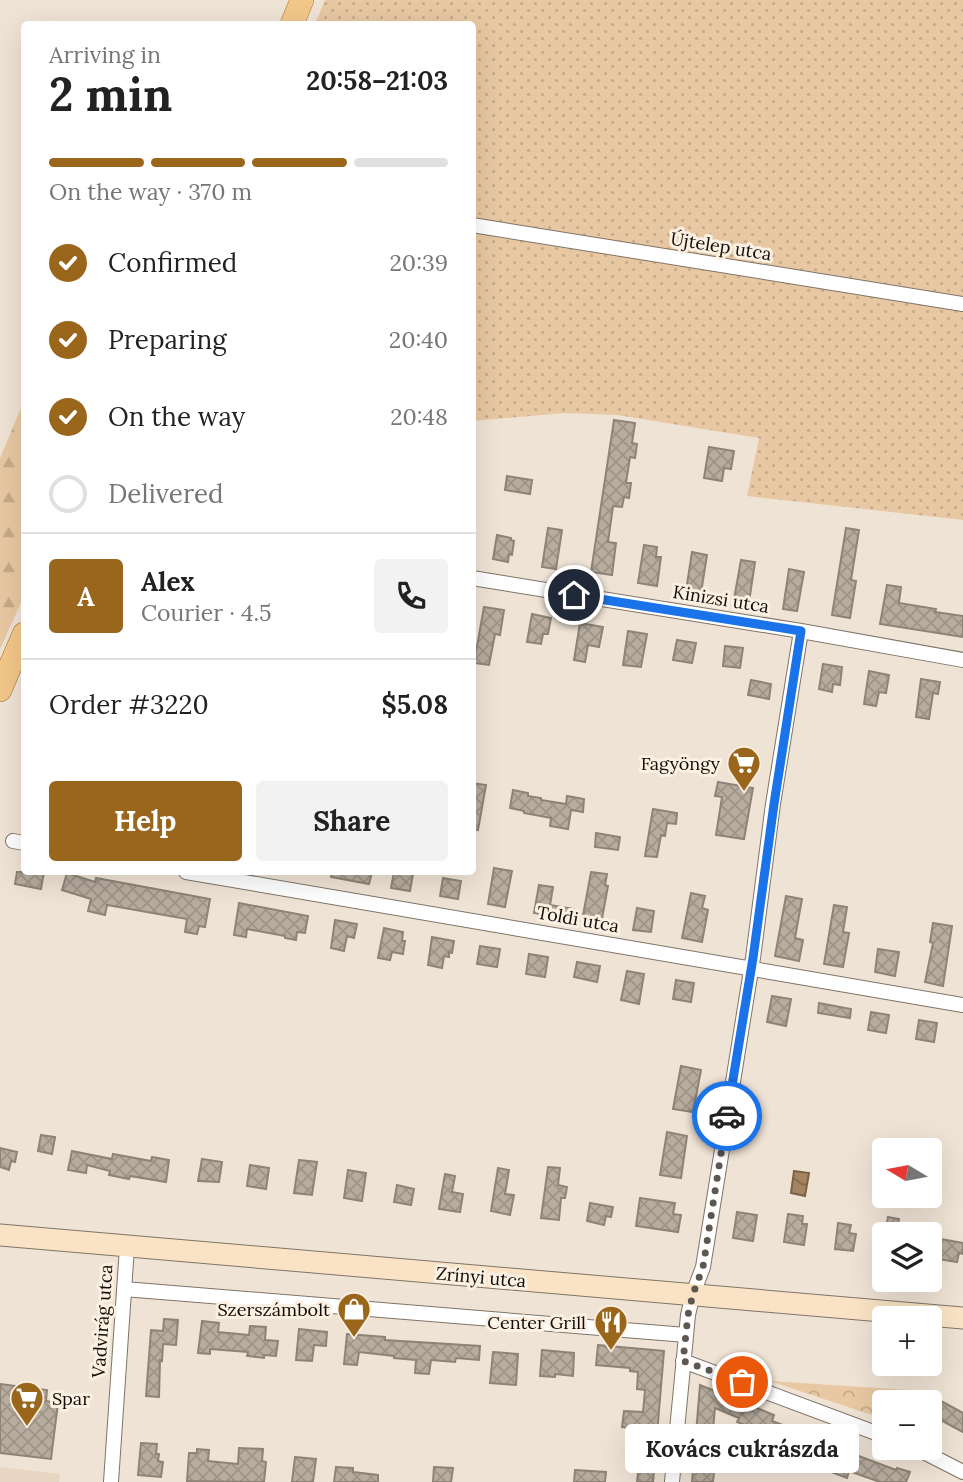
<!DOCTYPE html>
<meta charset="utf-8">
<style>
:root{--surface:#fff;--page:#f2f2f2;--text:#222;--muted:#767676;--line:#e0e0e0;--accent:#99661b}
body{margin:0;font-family:Lora,serif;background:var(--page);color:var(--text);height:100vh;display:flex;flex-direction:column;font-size:26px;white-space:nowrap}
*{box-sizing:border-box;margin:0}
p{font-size:23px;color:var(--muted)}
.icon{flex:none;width:38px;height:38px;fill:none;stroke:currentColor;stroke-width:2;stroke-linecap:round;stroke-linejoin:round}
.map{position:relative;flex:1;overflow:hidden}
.details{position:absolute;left:21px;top:21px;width:455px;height:854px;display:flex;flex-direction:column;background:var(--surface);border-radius:7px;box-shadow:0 7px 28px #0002}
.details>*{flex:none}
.needle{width:46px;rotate:280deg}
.buttons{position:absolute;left:872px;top:1138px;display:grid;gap:14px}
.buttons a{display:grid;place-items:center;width:70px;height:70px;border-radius:7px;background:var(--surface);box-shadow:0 7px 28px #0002;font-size:35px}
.pin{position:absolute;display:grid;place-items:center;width:60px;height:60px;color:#fff;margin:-30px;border:4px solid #fff;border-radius:50%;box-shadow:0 2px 7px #0007}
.courier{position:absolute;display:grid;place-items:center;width:70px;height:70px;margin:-35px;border:5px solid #1a73e8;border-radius:50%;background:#fff;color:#222;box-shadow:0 2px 9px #0007}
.bubble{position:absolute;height:49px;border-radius:7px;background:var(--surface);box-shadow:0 7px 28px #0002;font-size:23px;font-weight:700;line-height:49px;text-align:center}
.overview em{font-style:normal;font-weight:700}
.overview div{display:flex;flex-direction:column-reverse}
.overview{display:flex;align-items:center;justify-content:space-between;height:119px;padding:0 28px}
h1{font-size:46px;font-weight:700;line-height:52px}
.bar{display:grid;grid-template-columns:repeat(4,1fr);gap:10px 7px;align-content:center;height:84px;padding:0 28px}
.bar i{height:9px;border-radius:5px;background:var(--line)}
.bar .active{background:var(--accent)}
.bar p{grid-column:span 4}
.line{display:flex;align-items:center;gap:18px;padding:0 28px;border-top:2px solid var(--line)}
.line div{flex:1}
.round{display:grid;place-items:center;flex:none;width:74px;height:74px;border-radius:7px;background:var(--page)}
ol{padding:0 28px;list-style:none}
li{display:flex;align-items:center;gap:21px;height:77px}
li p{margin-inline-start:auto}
li .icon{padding:7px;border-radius:50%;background:var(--accent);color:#fff;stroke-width:4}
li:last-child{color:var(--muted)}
li i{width:38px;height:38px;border:4px solid var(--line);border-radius:50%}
.action{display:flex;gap:14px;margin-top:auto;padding:14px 28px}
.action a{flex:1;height:80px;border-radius:7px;background:var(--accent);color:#fff;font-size:28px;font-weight:700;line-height:80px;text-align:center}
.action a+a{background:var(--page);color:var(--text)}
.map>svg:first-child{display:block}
.built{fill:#e7d6c2}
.grass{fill:url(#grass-dots)}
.forest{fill:url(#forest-firs)}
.park{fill:url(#park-crowns)}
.water{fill:url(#water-waves);stroke:#786146;stroke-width:2}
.building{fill:url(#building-cross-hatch);stroke:#8e8376;stroke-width:2}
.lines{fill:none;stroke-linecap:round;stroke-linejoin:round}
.street-casing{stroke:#7f7468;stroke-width:16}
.secondary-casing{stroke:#7f7468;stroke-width:23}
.primary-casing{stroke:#9e6e29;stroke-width:24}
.street{stroke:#fff;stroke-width:14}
.secondary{stroke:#f9e3c4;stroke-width:21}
.primary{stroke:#f3c789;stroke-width:23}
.done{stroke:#5e5750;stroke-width:7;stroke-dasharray:0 12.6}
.route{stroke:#1a73e8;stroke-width:9}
.labels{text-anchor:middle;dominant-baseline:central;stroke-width:6;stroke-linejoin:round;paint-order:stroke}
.street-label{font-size:18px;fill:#100c08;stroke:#fcf0e2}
.poi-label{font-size:18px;fill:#100c08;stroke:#fcf0e2;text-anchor:end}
</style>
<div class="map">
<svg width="963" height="1482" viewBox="0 0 963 1482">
<defs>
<pattern id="grass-dots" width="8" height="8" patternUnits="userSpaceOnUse" patternTransform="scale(1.75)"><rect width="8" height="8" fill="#e8c8a2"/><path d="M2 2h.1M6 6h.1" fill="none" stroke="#c6ab8a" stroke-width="1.8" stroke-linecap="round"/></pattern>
<pattern id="forest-firs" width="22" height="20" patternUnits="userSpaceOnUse" patternTransform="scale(1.75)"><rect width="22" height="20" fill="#e8c8a2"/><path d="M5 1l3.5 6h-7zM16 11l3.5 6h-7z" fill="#c6ab8a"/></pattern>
<pattern id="park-crowns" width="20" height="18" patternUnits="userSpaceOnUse" patternTransform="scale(1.75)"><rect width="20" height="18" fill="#e8c8a2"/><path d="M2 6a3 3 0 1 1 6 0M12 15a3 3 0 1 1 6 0" fill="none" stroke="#c6ab8a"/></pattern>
<pattern id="water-waves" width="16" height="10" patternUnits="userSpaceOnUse" patternTransform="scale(1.75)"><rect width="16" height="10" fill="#a48560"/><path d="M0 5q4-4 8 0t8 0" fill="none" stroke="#846b4d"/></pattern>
<pattern id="building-cross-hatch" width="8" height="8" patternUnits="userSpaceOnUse" patternTransform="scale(1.75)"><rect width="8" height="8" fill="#b8ac9f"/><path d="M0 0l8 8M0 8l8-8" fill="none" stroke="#9d9387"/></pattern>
</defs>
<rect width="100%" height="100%" fill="#efe3d5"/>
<path class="built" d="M0 1467 60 1474 59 1482H0Z"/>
<path class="grass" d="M325 0H963V520L747 496 759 438 617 415 564 413 473 421 472 24H315Z"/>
<path class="forest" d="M24 401V596L0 649V458Z"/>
<path class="park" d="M770 1381 939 1392 929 1411V1402H884V1419Z"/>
<path class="water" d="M794 1171 809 1173 805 1196 791 1193Z"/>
<path class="building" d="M614 420 635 423 632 443 637 444 635 458 630 457 626 483H631L629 498 624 497 622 507 613 506 608 542 616 543 612 575 591 572Z
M709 447 734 451 731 469 724 468 722 481 704 478Z
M507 476 532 480 530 494 505 490Z
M548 528 562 530 556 569 542 567Z
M846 528 859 530 851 580 856 581 850 618 832 615Z
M497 535 511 538V540L514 541 512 555 509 554 508 562 493 559Z
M644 545 657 547 656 557H661L657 586 638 583Z
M692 552 707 555 701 593 686 591Z
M741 560 755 562 749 602 734 599Z
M789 569 804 572 797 611 783 609Z
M887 585 901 587 899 603 936 609 935 612 963 616V637L880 624Z
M484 607 504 610 500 635 495 634 489 665 474 663Z
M532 614 551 618 548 634H543L541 644 527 642Z
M580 623 603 627 599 647 588 645 585 662 574 660Z
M628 631 647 634 641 667 623 665Z
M677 640 696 643 692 663 673 660Z
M725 646 743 648 740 668 723 666Z
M823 664 842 667 840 685 833 684 832 692 819 689Z
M869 671 889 675 886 693 879 692 876 706 864 704Z
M921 679 940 682 938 694 933 693 929 719 916 717Z
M751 680 771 684 769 699 748 695Z
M718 782 753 788 744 839 716 835 722 797 715 796Z
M472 783 486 785 478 830 472 829Z
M513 790 528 793V796L541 798V800L566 804 567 796 584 799 583 812 571 810 568 829 550 826 551 818 524 813V811L510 808Z
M653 809 677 813 676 824 667 823 665 836 661 835 657 857 645 856Z
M596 833 620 837 618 850 595 847Z
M494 868 512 871 505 907 488 904Z
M17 872H44L41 889 15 884Z
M332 872H372L369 884 331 877Z
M394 872 413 874 410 891 391 888Z
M591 872 607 874 605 885 608 886 601 924 582 921Z
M67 873 95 882 96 878 210 899 205 927 199 926 197 934 185 932 187 919 107 905 105 915 88 911 91 899 62 890Z
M443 878 461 881 458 899 440 896Z
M539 885 553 887 550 905 574 909 573 919 534 913Z
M691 893 705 896 702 908 708 910 702 942 682 938Z
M786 896 802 899 795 938 803 940 799 961 775 956Z
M239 903 308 916 305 933 297 932 296 940 285 938V936L247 929 246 937 234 935Z
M834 905 847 907 843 932 849 933 843 967 824 964Z
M637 908 654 911 651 932 633 930Z
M335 920 357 924 354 938 347 936 344 951 331 948Z
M933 923 952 926 943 986 925 982 933 943 930 942Z
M384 928 403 932 402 941H405L403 954 392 952 390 960 378 958Z
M432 937 454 941 452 953 449 952V957L444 956 442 968 428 965Z
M480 946 500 949 497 967 477 964Z
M878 949 899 952 895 976 875 972Z
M529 954 548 957 545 977 526 974Z
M577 962 600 966 597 982 574 977Z
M627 971 644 974 639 1004 621 1000Z
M676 980 694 983 691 1002 673 999Z
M772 996 791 999 786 1026 767 1022Z
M819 1003 851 1009 850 1018 818 1013Z
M871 1012 889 1015 886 1033 868 1030Z
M919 1020 937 1023 934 1042 916 1039Z
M681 1066 701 1070 693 1112 673 1109Z
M667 1132 687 1136 681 1178 660 1175Z
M41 1135 55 1137 52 1154 38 1151Z
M0 1148 17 1152 15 1162 11 1161 9 1170 0 1167Z
M72 1151 112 1159 113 1154 151 1161 152 1157 169 1160 166 1182 130 1176 129 1179 109 1175 110 1171 87 1165 86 1173 68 1170Z
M202 1159 222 1162 219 1182 198 1181Z
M299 1160 317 1162 312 1195 294 1193Z
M250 1165 269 1168 266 1189 247 1186Z
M548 1167 560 1168 558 1185 567 1187 565 1198H561L559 1220 541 1218Z
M498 1168 509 1170 505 1194 514 1195 510 1215 491 1211Z
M348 1170 366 1173 362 1201 344 1198Z
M445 1174 455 1176 452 1192 463 1194 460 1212 439 1209Z
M397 1185 414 1189 411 1205 394 1202Z
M640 1198 675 1203 673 1214 681 1215 678 1232 636 1226Z
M590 1203 613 1207 611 1217 606 1216 604 1225 587 1221Z
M737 1212 757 1215 753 1241 733 1238Z
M788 1214 803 1216 802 1224H807L804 1245 784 1242Z
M888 1217 899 1219 896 1234H885Z
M838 1223 851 1225 849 1233 856 1234 853 1251 835 1249Z
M941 1239 963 1243V1254L959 1253 957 1262 938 1259Z
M164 1319 178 1320 176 1345 163 1344 162 1361 160 1360 159 1397 146 1396 151 1330 163 1331Z
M202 1321 219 1323 218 1332 249 1335 250 1326 266 1327 265 1340 278 1341 276 1356 264 1355V1358L247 1356 248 1352 210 1349V1354L198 1353Z
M299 1329 327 1332 326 1346 314 1345 312 1361 296 1360Z
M347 1334 385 1337V1340L480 1346 479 1360 456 1358 455 1362 431 1360 429 1374 415 1373 416 1360 394 1358V1356L359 1352 357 1365 344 1364Z
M598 1345 664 1351 653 1482H637L640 1455 630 1454 632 1428 622 1427 624 1411 643 1412 645 1390 637 1389 638 1372 630 1371V1368L596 1365Z
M542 1350 574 1353 573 1376 555 1374V1377L540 1376Z
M493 1352 518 1354 516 1385 490 1383Z
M0 1384 47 1390 46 1401 58 1403 51 1459 0 1453Z
M700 1385 774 1415 772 1421 820 1439 809 1467 787 1459 792 1444 737 1422 739 1418 715 1408 713 1429 718 1431 713 1482H692Z
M941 1401 963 1413V1432L933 1416Z
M141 1443 157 1444 156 1454H159L158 1461 163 1462 161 1477 138 1475Z
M239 1448 263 1449 262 1461 266 1462 264 1482 187 1481 189 1453H197V1449L209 1450 208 1461 238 1464Z
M840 1449 896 1470 897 1468 910 1472 906 1482H880L849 1471 847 1478 831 1472Z
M295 1457 316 1459 313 1482H292Z
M336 1467 353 1468V1472L378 1475V1482H334Z
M434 1467 453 1468 451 1482H433Z
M575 1470 606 1472 605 1482H574Z"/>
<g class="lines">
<defs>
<path id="street" d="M472 225 963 304
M472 578 801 631 963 660
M13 841 24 843
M186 872 963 1005
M124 1289 686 1335
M683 1361 884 1436
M914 1447 963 1472
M111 1482 127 1247
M672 1482 688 1315 693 1294 703 1267 753 958 773 804 801 631"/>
<path id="secondary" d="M0 1235 963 1318"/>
<path id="primary" d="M292 24 302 0
M0 690 24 634"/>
</defs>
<use href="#street" class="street-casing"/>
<use href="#secondary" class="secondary-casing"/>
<use href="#primary" class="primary-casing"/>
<use href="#street" class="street"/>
<use href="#secondary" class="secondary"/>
<use href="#primary" class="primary"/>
</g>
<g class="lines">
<path class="done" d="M727 1116 703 1267 693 1294 688 1315 683 1361 742 1382"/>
<path class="route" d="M574 595 801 631 774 804 753 958 727 1116"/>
</g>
<defs>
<symbol id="supermarket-pin" viewBox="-11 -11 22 30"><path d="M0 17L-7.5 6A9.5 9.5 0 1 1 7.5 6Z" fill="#99661b" stroke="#fcf0e2"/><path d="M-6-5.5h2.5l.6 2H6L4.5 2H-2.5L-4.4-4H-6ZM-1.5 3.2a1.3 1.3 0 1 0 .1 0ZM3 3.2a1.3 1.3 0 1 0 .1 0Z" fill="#fff"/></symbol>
<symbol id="shop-pin" viewBox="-11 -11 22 30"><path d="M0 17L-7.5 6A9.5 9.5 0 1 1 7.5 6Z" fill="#99661b" stroke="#fcf0e2"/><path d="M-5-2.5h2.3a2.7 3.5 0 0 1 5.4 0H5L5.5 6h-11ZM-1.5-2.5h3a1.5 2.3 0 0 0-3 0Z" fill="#fff"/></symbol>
<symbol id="restaurant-pin" viewBox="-11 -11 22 30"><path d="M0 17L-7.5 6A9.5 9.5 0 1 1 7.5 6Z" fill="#99661b" stroke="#fcf0e2"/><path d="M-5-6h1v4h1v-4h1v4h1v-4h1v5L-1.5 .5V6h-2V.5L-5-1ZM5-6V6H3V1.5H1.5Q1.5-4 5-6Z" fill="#fff"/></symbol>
</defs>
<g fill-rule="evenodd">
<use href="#supermarket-pin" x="725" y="744" width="38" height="52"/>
<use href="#shop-pin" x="335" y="1290" width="38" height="52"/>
<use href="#restaurant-pin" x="592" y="1303" width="38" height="52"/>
<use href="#supermarket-pin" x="8" y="1379" width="38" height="52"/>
</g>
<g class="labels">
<g class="street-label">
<text transform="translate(721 246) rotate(9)">Újtelep utca</text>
<text transform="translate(721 599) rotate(9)">Kinizsi utca</text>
<text transform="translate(578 919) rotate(10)">Toldi utca</text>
<text transform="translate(481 1277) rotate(5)">Zrínyi utca</text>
<text transform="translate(102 1321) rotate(-86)">Vadvirág utca</text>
</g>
<g class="poi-label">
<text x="720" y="763">Fagyöngy</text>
<text x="330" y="1309">Szerszámbolt</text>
<text x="586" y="1322">Center Grill</text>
<text x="52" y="1398" text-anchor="start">Spar</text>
</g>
</g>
</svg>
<div class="buttons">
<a><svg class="needle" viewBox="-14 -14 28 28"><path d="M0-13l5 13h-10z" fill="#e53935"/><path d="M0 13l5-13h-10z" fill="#767676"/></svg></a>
<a><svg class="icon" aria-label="layers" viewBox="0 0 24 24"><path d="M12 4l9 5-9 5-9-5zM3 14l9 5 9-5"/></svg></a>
<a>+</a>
<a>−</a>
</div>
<div class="pin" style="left:742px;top:1382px;background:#ea580c"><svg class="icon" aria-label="bag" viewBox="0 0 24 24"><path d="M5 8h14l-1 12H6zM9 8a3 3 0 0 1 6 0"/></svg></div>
<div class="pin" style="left:574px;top:595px;background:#1f2937"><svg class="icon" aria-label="home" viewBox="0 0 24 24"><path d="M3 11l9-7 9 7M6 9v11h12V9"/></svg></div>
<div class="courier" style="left:727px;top:1116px"><svg class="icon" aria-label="car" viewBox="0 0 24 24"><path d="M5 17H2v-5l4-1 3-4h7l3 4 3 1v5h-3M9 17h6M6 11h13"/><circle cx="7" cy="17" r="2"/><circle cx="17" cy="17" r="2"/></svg></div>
<div class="bubble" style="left:625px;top:1424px;width:234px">Kovács cukrászda</div>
<section class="details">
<div class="overview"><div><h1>2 min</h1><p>Arriving in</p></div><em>20:58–21:03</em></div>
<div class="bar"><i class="active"></i><i class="active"></i><i class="active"></i><i></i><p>On the way · 370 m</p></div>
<ol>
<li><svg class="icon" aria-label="check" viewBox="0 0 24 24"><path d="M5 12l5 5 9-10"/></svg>Confirmed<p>20:39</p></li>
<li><svg class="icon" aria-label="check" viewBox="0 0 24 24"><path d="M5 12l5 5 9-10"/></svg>Preparing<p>20:40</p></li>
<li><svg class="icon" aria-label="check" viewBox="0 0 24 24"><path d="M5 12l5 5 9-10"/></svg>On the way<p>20:48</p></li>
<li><i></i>Delivered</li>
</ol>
<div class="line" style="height:126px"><b class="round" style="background:var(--accent);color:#fff">A</b><div><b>Alex</b><p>Courier · 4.5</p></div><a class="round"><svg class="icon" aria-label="phone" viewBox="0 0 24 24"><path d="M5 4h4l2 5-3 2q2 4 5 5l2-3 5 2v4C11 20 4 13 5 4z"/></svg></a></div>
<div class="line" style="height:91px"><div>Order #3220</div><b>$5.08</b></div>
<div class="action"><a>Help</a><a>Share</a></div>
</section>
</div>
